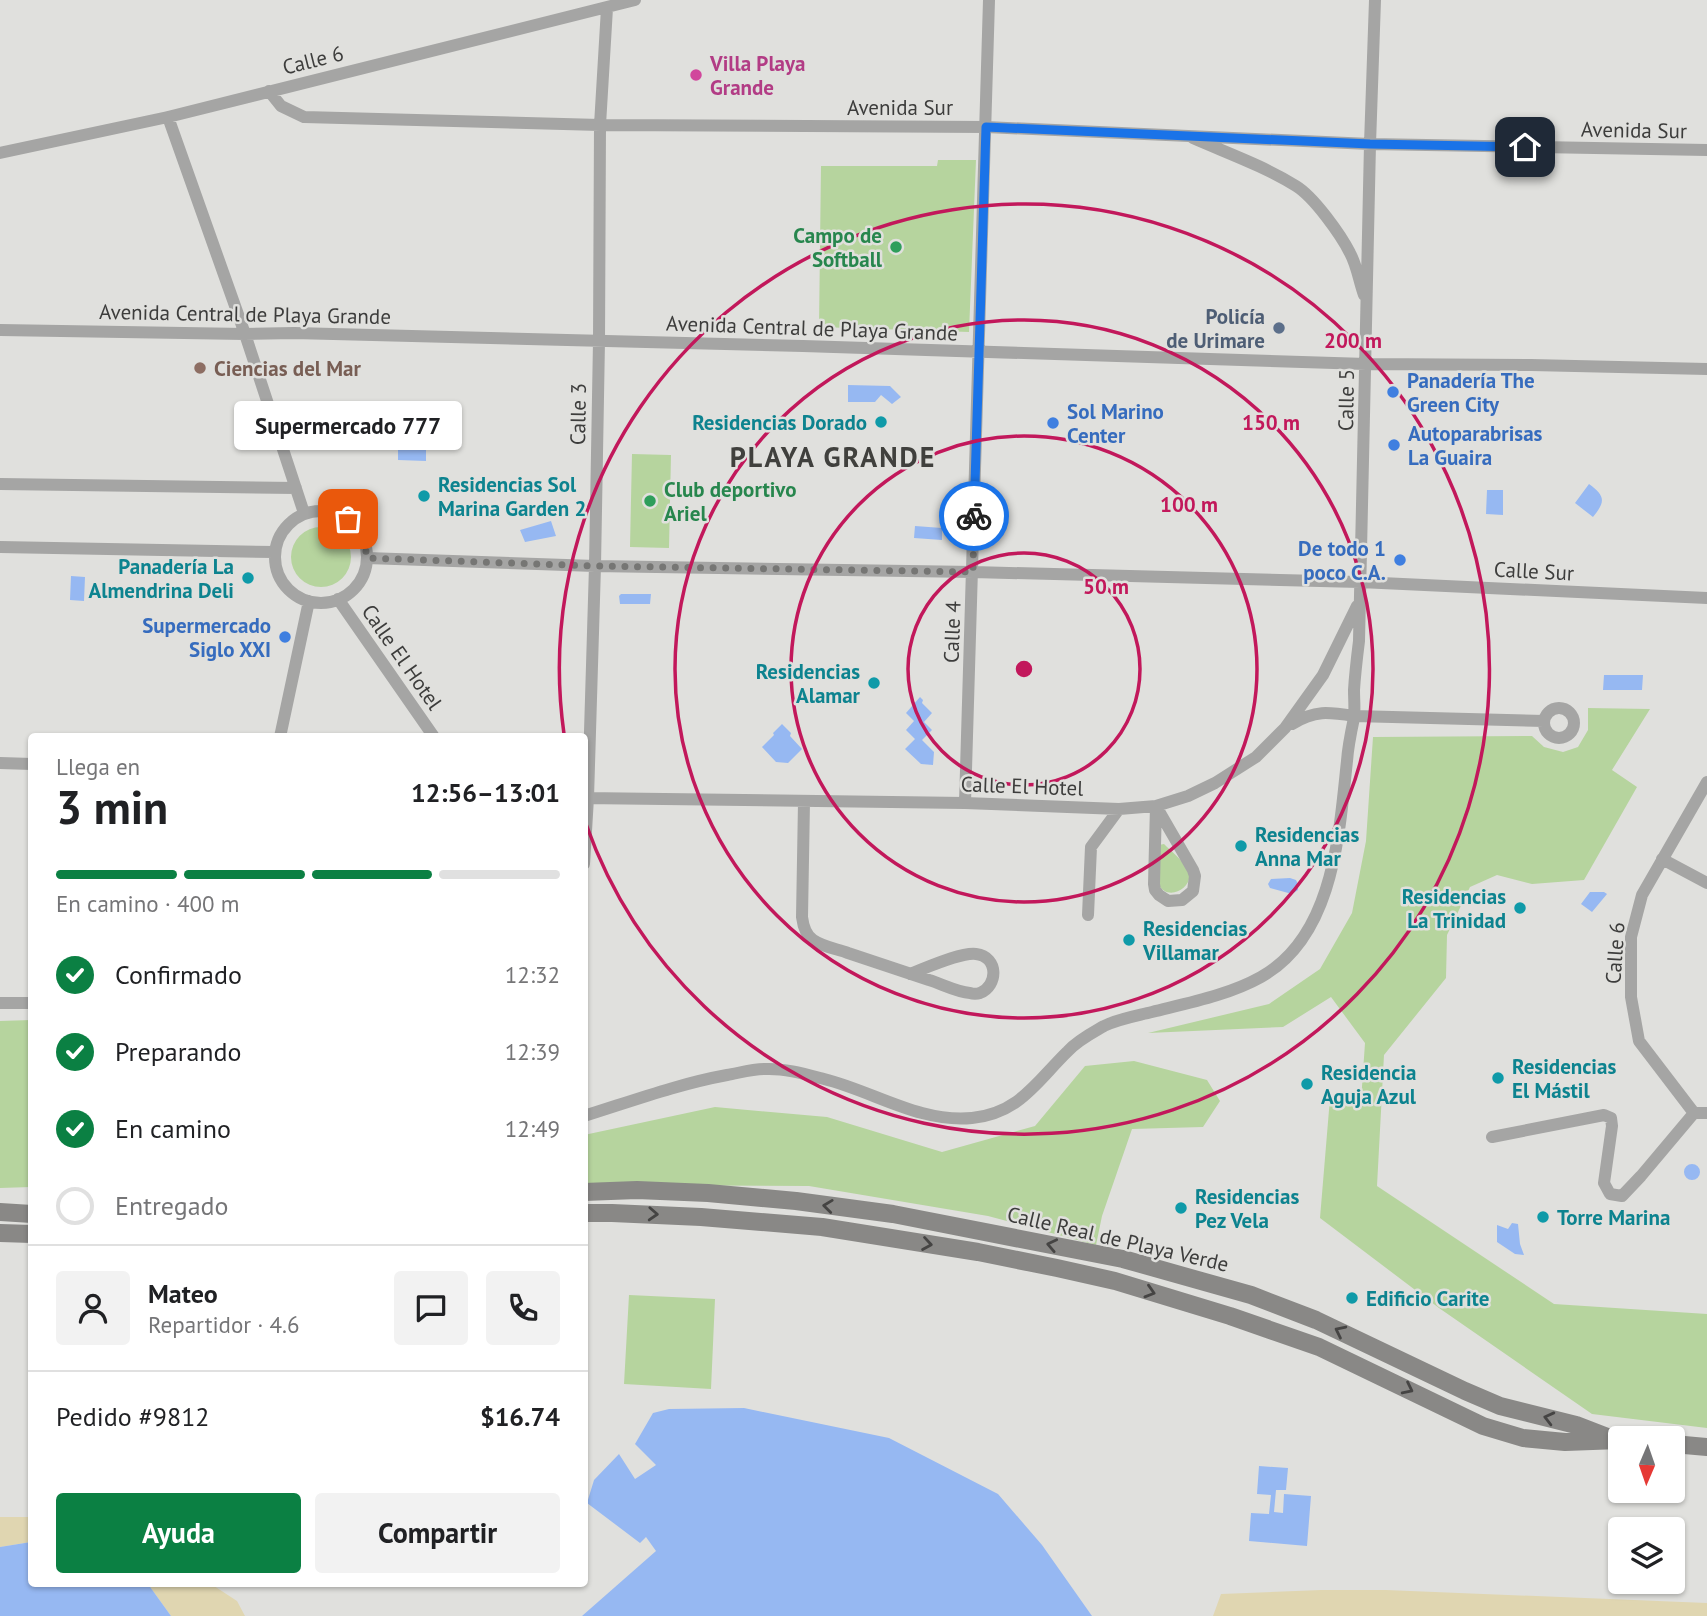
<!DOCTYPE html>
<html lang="es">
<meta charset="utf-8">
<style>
:root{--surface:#fff;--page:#f2f2f2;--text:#202124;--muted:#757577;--line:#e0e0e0;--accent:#0b8043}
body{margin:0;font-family:"PT Sans",sans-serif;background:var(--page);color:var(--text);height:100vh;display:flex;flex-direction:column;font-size:26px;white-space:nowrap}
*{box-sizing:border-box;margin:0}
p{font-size:23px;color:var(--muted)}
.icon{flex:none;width:38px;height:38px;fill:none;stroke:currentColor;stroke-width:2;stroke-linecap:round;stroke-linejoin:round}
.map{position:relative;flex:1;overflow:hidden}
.panel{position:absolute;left:28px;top:733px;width:560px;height:854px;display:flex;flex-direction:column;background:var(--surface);border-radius:7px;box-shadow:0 2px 5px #0004}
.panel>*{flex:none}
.needle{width:46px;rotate:182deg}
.fabs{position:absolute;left:1608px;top:1426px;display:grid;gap:14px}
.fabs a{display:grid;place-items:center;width:77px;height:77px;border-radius:7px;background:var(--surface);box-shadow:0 2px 5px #0004;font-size:35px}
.pin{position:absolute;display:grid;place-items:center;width:60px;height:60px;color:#fff;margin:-30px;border-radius:14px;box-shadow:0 4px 10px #0006}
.courier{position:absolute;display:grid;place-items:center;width:70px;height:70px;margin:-35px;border:5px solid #1a73e8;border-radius:50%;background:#fff;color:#222;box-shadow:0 2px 9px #0007}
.bubble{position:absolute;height:49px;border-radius:7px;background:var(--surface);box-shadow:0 2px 5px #0004;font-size:23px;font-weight:600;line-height:49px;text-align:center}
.head em{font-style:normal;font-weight:600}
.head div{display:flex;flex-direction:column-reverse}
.head{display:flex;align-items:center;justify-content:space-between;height:119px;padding:0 28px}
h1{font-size:46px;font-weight:600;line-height:52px}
.bar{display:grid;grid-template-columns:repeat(4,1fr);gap:10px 7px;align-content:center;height:84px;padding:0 28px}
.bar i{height:9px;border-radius:5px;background:var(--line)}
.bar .selected{background:var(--accent)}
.bar p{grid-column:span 4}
.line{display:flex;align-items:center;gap:18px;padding:0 28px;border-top:2px solid var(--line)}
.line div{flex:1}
.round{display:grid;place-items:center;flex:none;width:74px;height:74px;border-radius:7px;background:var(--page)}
ol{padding:0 28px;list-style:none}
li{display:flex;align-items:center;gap:21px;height:77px}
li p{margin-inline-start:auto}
li .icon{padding:7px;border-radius:50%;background:var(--accent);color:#fff;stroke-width:4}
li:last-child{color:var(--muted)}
li i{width:38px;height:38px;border:4px solid var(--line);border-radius:50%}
.action{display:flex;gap:14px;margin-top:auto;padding:14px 28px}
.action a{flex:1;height:80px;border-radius:7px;background:var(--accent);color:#fff;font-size:28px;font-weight:600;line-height:80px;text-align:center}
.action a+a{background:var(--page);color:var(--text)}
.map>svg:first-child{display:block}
.green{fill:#b6d49e}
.sand{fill:#e0d6b1}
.water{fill:#96b8f2}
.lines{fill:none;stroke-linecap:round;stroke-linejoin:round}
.street{stroke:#a5a5a4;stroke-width:12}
.secondary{stroke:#898886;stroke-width:18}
.oneway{stroke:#454443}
.done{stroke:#767674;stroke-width:7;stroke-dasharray:0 12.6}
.route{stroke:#1a73e8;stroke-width:9}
.ring{fill:none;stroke:#c2185b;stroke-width:3.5}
.hotel-dot{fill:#d1479c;stroke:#e0e0dd;stroke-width:2.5}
.leisure-dot{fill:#2e9e5b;stroke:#e0e0dd;stroke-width:2.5}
.service-dot{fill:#5c6f8a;stroke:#e0e0dd;stroke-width:2.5}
.education-dot{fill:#8d6e63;stroke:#e0e0dd;stroke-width:2.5}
.shop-dot{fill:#3f7fe0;stroke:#e0e0dd;stroke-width:2.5}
.culture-dot{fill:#0f9aa8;stroke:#e0e0dd;stroke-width:2.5}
.labels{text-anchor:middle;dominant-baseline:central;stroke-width:5;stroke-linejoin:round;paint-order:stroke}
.street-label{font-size:21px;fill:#3d3d3c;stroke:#e0e0dd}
.hotel-label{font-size:21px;font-weight:bold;fill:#b23c85;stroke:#e0e0dd;text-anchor:start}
.leisure-label{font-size:21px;font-weight:bold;fill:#27864d;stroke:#e0e0dd;text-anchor:end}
.service-label{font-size:21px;font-weight:bold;fill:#4e5e75;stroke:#e0e0dd;text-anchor:end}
.education-label{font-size:21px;font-weight:bold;fill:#785e54;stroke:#e0e0dd;text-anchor:start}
.shop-label{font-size:21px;font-weight:bold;fill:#366cbe;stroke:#e0e0dd;text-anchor:start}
.culture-label{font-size:21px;font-weight:bold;fill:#0d838f;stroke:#e0e0dd;text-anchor:start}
.district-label{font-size:28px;font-weight:bold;letter-spacing:2px;fill:#40403d;stroke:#e0e0dd}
.centre{fill:#c2185b;stroke:#e0e0dd;stroke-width:3.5}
.ring-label{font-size:21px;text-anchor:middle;font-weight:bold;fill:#c2185b;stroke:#e0e0dd;stroke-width:5;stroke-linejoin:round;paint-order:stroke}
</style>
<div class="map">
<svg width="1707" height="1616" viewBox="0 0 1707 1616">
<rect width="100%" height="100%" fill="#e0e0dd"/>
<path class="green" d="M938 160H976L969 332 819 327 821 166H937Z
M632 454 671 455 669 548 630 547Z
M291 557a30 30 0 1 1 60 0a30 30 0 1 1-60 0Z
M1588 708 1650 709 1612 770 1637 787 1584 880 1532 884 1497 875 1470 887 1447 935 1446 978 1384 1055 1377 1186 1554 1304 1707 1314V1428L1592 1414 1439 1308 1320 1218 1330 1098 1361 1101 1365 1043 1331 997 1283 1027 1148 1033 1269 1004 1320 969 1352 913 1366 841 1373 737 1532 736 1544 747 1563 752 1578 747 1588 730Z
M1164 844C1171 851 1181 859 1187 868 1198 886 1168 903 1159 885 1156 876 1159 855 1159 845Z
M31 1020V1187L0 1188V1021Z
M1134 1061 1207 1080 1220 1101 1203 1127 1132 1129 1102 1216 1096 1245 988 1216 809 1186 585 1185 584 1135 715 1107 827 1117 942 1152 1035 1126 1085 1066Z
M629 1295 715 1299 711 1389 624 1384Z"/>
<path class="sand" d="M0 1517H31V1542L0 1547Z
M148 1584H211L237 1601 245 1616H171Z
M1321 1590H1386L1707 1603V1616H1213L1221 1594Z"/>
<path class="water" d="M848 385 890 386 901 397 892 404 881 395 875 402H848Z
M398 447 426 448V461L398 460Z
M1589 484C1605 496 1606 501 1593 517L1575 503Z
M1487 490H1503V515L1486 514Z
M551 521 556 536 525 542 520 530Z
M915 526 942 528V540L914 538Z
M71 576 85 577 84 601 70 600Z
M621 594H651L650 604H620L619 596Z
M1604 675H1643L1642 690H1603Z
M920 697 923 700 922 703 932 713 924 722 932 730 922 740 934 752 933 765 921 764 905 749 915 739 906 730 914 721 906 713Z
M782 724 791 733 790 736 802 749 788 763 776 762 762 747 774 735 773 733Z
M1290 878 1296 880 1298 884V890L1292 894 1270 888 1268 884 1271 879Z
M1590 892H1604L1607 894 1592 912 1581 904Z
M1684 1172a8 8 0 1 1 16 0a8 8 0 1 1-16 0Z
M1512 1223 1518 1224 1520 1244 1524 1255 1515 1254 1497 1242V1225L1508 1229Z
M744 1408 889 1438 998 1494 1042 1545 1092 1616H582L656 1551 646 1537 640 1543 587 1503 594 1480 619 1454 635 1479 656 1465 635 1444 653 1413 669 1409Z
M1259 1466 1288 1468 1286 1490H1276L1274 1512 1283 1513 1284 1494 1311 1496 1307 1546 1249 1541 1251 1513 1269 1514 1271 1495 1257 1494Z
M31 1542 32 1584H148L171 1616H0V1547Z"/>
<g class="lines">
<path class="street" d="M269 91 281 106 304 117 600 125 986 127 1370 144 1707 150
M168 117 245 334 304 513
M1193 138C1227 153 1264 166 1296 186 1314 197 1341 235 1350 253 1357 266 1359 281 1364 295
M0 153 168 117 635 0
M0 330 245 334 294 333 803 346 1366 364 1531 365 1707 369
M0 484 296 488
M275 557a46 46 0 1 1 92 0a46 46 0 1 1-92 0Z
M0 547 274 552
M367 558 595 566 973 572 1360 582 1707 598
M338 599 434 737
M1544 723a15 15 0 1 1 30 0a15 15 0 1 1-30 0Z
M1292 724C1315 710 1328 712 1354 716L1544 721
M280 737 309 601
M0 763 32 764
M1707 782 1642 895 1631 937V997L1639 1041 1694 1113H1707
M584 798 965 803 1119 809 1156 806 1188 796 1215 783 1256 757 1285 728 1323 675 1357 606
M804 802 802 917C803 925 806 935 813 940 823 947 837 949 848 953 875 962 902 971 929 980 942 984 957 992 970 993 973 994 977 994 980 993 998 986 999 957 976 954 961 952 926 968 910 974
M965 803 989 0
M1156 806 1193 870 1195 876 1193 891 1182 900 1168 901 1159 895 1155 890 1154 884Z
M1662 859 1707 883
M584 864 588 798 595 566 599 341 600 125 607 8
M1088 915 1091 847 1119 809
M0 1003H32
M584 1116C632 1101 678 1084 727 1075 739 1073 752 1069 765 1069 784 1068 805 1074 824 1079 873 1091 919 1123 972 1118 1020 1113 1037 1081 1068 1051 1078 1040 1092 1033 1104 1026 1118 1019 1136 1016 1152 1012 1188 1003 1229 995 1261 977 1334 936 1339 834 1347 761 1348 746 1351 732 1354 718 1355 709 1354 699 1354 690 1355 674 1357 657 1359 641L1370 144 1375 0
M1492 1137 1604 1115 1611 1118 1612 1126 1604 1183 1610 1194 1622 1196 1641 1176 1694 1113"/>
<path class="secondary" d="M584 1192 637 1190 708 1193 796 1201 893 1214 1123 1259 1251 1295 1316 1320 1465 1391 1500 1406 1576 1425 1607 1437
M0 1212 32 1214
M584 1213H612L701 1217 822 1227 978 1252 1057 1268 1115 1281 1230 1316 1319 1347 1483 1426 1523 1438 1565 1442 1620 1440
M0 1233 32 1234
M1673 1444 1707 1447"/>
</g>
<defs><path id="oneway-chevron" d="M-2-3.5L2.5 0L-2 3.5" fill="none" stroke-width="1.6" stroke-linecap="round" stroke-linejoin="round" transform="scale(1.75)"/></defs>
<g class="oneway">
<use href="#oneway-chevron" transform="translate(828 1206) rotate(-173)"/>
<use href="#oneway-chevron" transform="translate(653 1214) rotate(3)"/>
<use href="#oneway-chevron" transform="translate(927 1244) rotate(9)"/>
<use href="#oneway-chevron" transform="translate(1052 1245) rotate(-168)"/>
<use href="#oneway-chevron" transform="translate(1150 1292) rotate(17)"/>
<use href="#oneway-chevron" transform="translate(1340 1331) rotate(-154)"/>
<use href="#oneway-chevron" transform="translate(1408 1389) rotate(26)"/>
<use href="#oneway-chevron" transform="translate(1549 1418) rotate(-166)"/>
</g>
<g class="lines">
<path class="done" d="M348 519C360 531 365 541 367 558L595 566 973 572 974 516"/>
<path class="route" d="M974 516 986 127 1370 144 1525 147"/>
</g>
<g class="ring">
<circle cx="1024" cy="669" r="116"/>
<circle cx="1024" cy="669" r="233"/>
<circle cx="1024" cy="669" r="349"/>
<path d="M564 734A465 465 0 1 1 586 824"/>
</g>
<circle class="hotel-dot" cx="696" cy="75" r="7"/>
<g class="leisure-dot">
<circle cx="896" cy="247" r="7"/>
<circle cx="650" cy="501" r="7"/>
</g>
<circle class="service-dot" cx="1279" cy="328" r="7"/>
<circle class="education-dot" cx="200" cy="368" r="7"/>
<g class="shop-dot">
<circle cx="1393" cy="392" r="7"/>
<circle cx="1053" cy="423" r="7"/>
<circle cx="1394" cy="445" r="7"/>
<circle cx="1400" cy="560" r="7"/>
<circle cx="285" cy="637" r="7"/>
</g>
<g class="culture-dot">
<circle cx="881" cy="422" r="7"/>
<circle cx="424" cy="496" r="7"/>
<circle cx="248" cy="578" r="7"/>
<circle cx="874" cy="683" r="7"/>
<circle cx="1241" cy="846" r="7"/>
<circle cx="1520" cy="908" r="7"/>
<circle cx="1129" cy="940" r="7"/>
<circle cx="1498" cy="1078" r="7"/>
<circle cx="1307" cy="1084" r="7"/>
<circle cx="1181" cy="1208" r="7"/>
<circle cx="1543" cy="1217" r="7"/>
<circle cx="1352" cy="1298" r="7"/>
</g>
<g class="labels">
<g class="street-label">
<text transform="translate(313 60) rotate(-14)">Calle 6</text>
<text x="900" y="107">Avenida Sur</text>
<text transform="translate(1634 130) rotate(1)">Avenida Sur</text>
<text transform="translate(245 314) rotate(1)">Avenida Central de Playa Grande</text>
<text transform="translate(812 328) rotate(2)">Avenida Central de Playa Grande</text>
<text transform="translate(1346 400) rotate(-89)">Calle 5</text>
<text transform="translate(578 414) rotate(-89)">Calle 3</text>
<text transform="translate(1534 571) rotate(3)">Calle Sur</text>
<text transform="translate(952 632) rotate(-88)">Calle 4</text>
<text transform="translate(402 657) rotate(55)">Calle El Hotel</text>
<text transform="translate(1022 786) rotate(2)">Calle El Hotel</text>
<text transform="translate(1615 953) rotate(-86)">Calle 6</text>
<text transform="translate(1118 1239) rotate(13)">Calle Real de Playa Verde</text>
</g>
<g class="hotel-label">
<text x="710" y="63">Villa Playa<tspan x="710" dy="24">Grande</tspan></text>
</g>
<g class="leisure-label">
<text x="882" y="235">Campo de<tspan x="882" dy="24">Softball</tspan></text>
<text x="664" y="489" text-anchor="start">Club deportivo<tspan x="664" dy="24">Ariel</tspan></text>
</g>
<g class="service-label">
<text x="1265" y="316">Policía<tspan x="1265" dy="24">de Urimare</tspan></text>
</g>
<g class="education-label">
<text x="214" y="368">Ciencias del Mar</text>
</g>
<g class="shop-label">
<text x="1407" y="380">Panadería The<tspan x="1407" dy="24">Green City</tspan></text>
<text x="1067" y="411">Sol Marino<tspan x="1067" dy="24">Center</tspan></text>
<text x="1408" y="433">Autoparabrisas<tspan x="1408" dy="24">La Guaira</tspan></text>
<text x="1386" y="548" text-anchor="end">De todo 1<tspan x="1386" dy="24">poco C.A.</tspan></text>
<text x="271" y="625" text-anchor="end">Supermercado<tspan x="271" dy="24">Siglo XXI</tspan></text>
</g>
<g class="culture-label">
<text x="867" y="422" text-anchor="end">Residencias Dorado</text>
<text x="438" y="484">Residencias Sol<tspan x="438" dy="24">Marina Garden 2</tspan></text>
<text x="234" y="566" text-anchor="end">Panadería La<tspan x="234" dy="24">Almendrina Deli</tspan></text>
<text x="860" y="671" text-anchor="end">Residencias<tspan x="860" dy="24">Alamar</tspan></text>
<text x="1255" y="834">Residencias<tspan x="1255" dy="24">Anna Mar</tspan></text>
<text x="1506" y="896" text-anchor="end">Residencias<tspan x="1506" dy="24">La Trinidad</tspan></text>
<text x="1143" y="928">Residencias<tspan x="1143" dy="24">Villamar</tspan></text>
<text x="1512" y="1066">Residencias<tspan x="1512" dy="24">El Mástil</tspan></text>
<text x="1321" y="1072">Residencia<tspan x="1321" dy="24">Aguja Azul</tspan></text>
<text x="1195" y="1196">Residencias<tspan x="1195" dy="24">Pez Vela</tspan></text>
<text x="1557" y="1217">Torre Marina</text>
<text x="1366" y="1298">Edificio Carite</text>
</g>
<g class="district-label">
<text x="833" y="456">PLAYA GRANDE</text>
</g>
</g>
<circle cx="1024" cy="669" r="10" class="centre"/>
<g class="ring-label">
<text x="1353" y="348">200 m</text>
<text x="1271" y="430">150 m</text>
<text x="1189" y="512">100 m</text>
<text x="1106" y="594">50 m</text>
</g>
</svg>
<div class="fabs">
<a><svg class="needle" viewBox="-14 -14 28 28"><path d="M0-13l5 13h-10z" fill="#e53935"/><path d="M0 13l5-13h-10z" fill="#757577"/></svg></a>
<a><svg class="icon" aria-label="layers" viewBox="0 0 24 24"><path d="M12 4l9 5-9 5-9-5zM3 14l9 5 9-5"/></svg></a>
</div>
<div class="pin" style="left:348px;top:519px;background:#ea580c"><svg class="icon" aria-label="bag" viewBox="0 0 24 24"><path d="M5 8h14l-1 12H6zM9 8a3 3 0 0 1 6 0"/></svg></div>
<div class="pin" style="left:1525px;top:147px;background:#1f2937"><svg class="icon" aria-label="home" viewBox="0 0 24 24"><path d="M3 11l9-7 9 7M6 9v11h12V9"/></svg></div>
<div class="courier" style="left:974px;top:516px"><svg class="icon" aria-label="bike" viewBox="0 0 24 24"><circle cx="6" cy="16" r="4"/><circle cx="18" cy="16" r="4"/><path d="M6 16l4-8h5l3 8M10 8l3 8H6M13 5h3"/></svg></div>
<div class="bubble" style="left:234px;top:401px;width:228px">Supermercado 777</div>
<section class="panel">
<div class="head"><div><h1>3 min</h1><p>Llega en</p></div><em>12:56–13:01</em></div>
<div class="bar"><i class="selected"></i><i class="selected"></i><i class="selected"></i><i></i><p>En camino · 400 m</p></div>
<ol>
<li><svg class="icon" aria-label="check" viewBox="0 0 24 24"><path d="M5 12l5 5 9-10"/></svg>Confirmado<p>12:32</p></li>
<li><svg class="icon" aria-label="check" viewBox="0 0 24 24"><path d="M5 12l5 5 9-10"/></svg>Preparando<p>12:39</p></li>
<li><svg class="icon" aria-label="check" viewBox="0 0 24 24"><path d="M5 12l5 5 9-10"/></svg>En camino<p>12:49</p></li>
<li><i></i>Entregado</li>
</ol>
<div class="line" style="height:126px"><a class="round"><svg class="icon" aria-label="person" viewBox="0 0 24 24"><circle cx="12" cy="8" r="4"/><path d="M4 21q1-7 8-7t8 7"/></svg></a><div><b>Mateo</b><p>Repartidor · 4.6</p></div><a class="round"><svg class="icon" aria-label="chat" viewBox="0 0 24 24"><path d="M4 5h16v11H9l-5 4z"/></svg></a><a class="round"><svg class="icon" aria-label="phone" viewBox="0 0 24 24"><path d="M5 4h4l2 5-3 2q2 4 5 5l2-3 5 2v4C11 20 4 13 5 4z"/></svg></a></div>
<div class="line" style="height:91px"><div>Pedido #9812</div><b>$16.74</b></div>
<div class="action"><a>Ayuda</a><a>Compartir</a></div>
</section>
</div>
